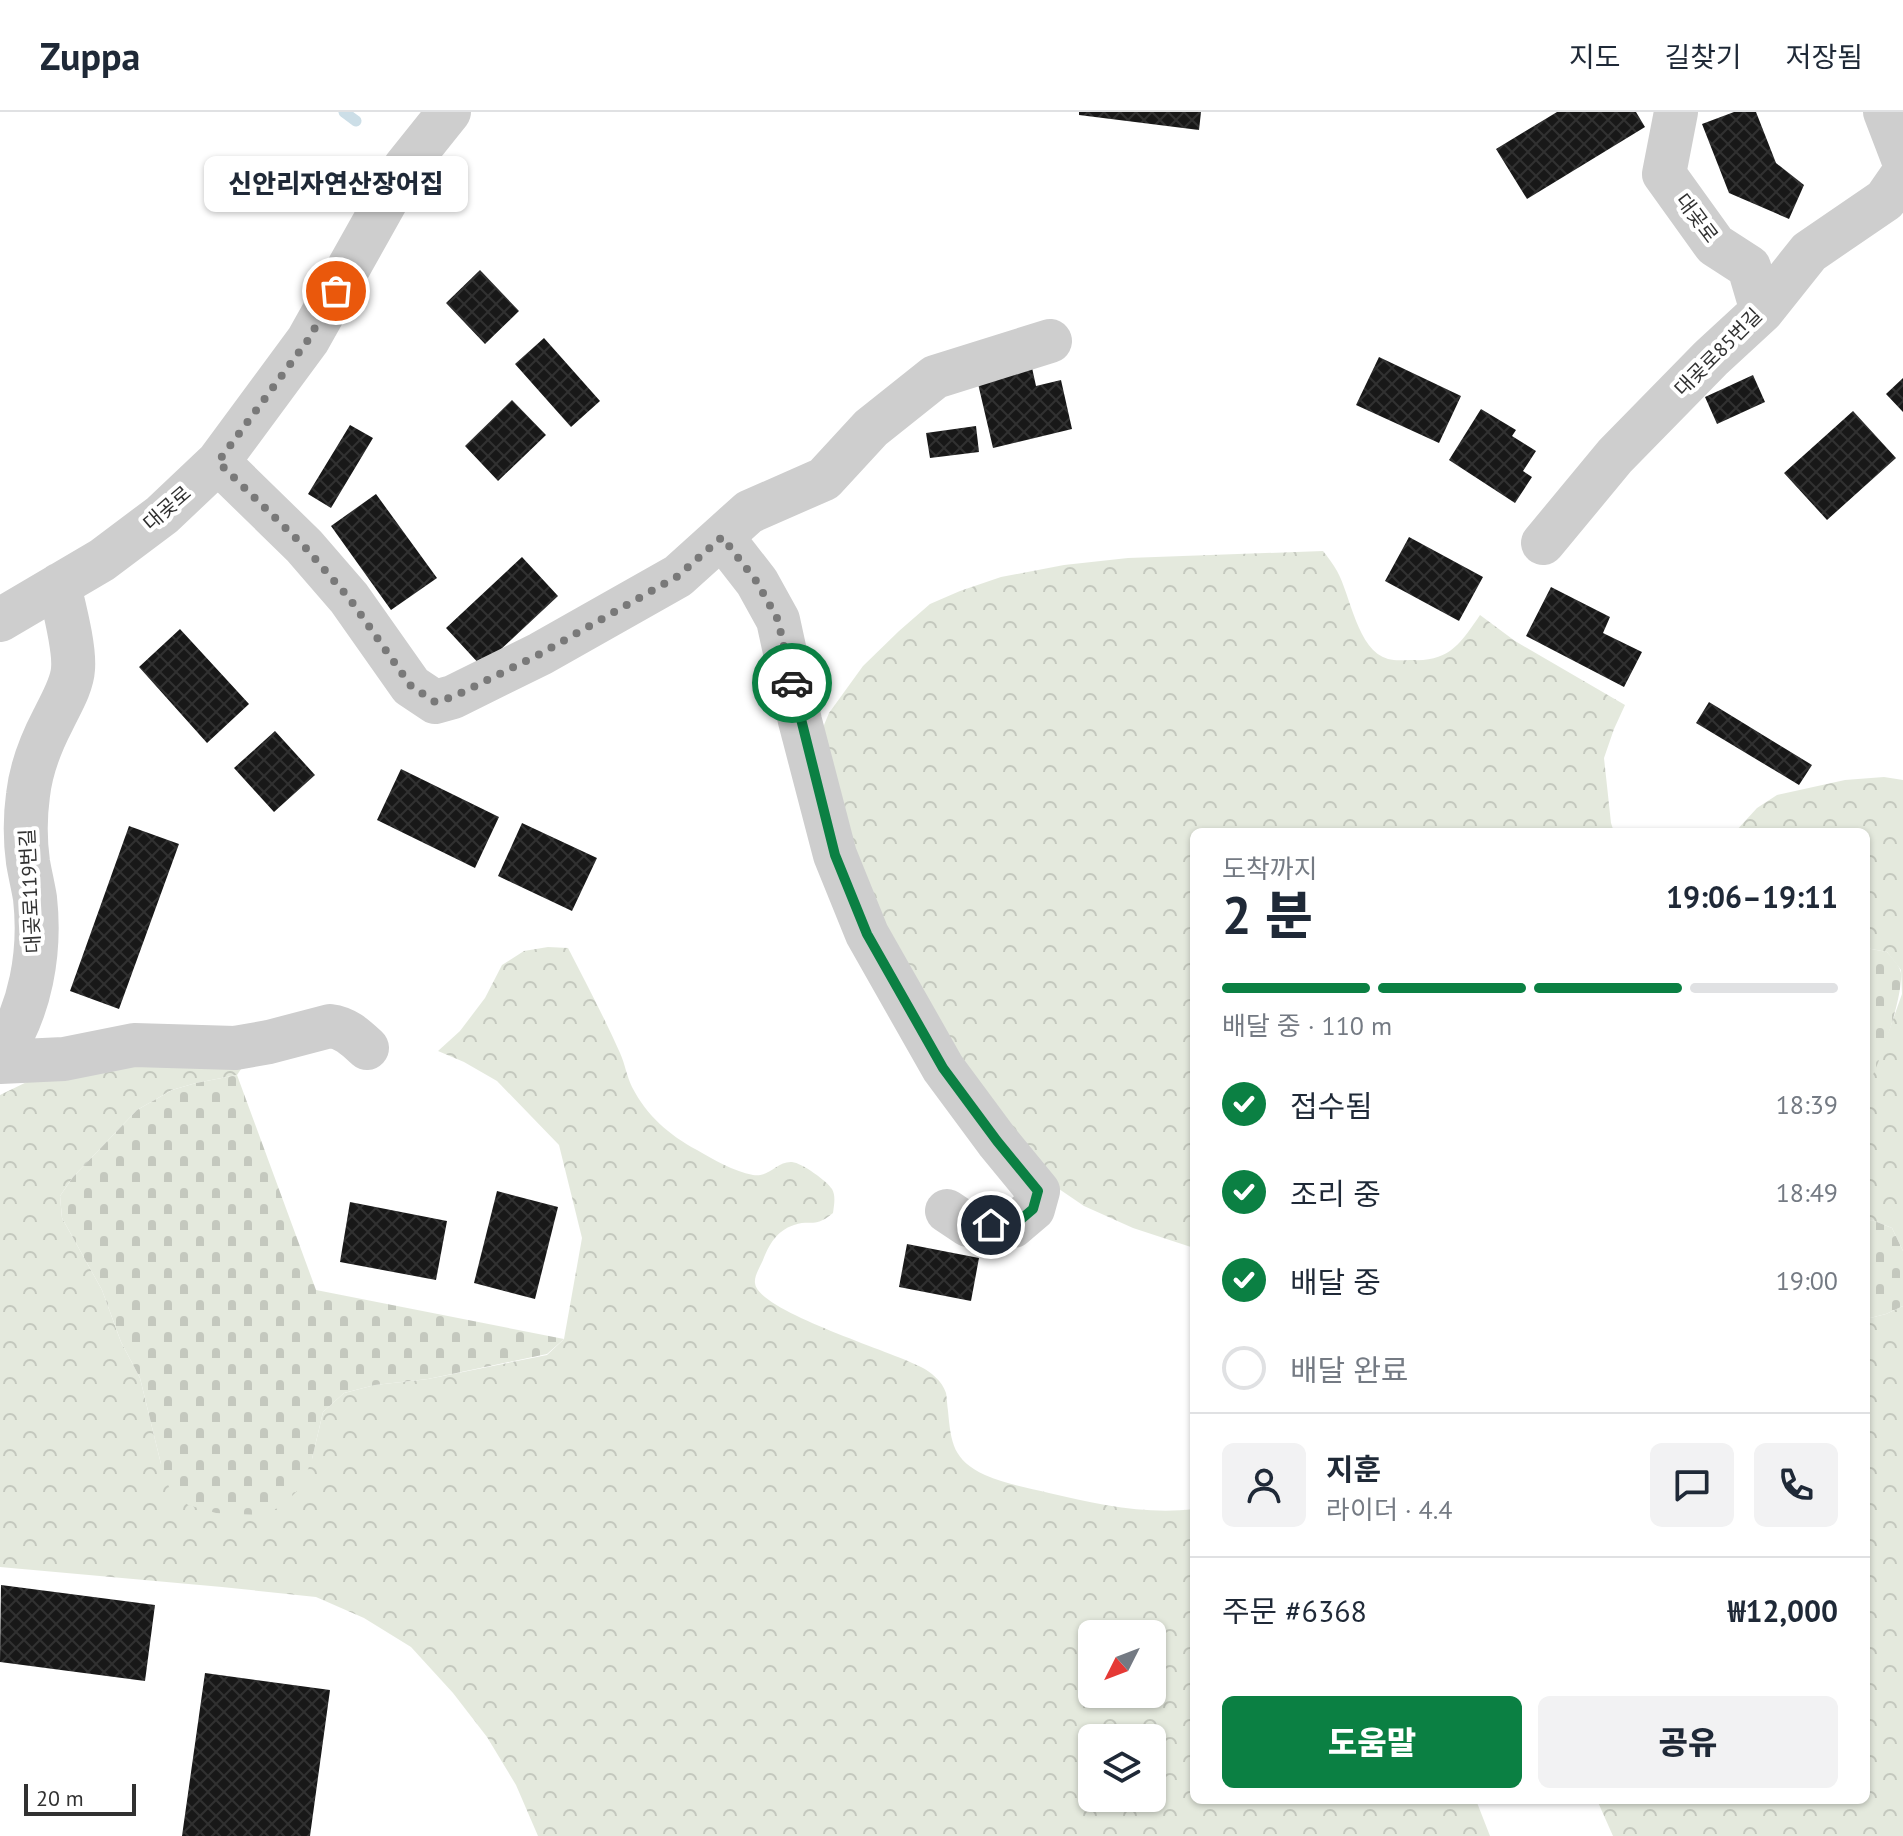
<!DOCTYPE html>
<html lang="ko">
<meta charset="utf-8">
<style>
:root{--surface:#fff;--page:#f2f2f3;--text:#1f2937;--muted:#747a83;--line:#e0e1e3;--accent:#0b8043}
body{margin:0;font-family:"PT Sans","Noto Sans KR",sans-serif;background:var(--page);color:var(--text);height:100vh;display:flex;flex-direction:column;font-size:30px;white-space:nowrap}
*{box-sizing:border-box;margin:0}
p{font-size:26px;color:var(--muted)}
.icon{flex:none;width:44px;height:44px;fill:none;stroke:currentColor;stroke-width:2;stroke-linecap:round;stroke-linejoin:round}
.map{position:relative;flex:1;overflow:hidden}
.drawer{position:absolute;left:1190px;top:716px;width:680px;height:976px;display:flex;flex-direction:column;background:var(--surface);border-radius:12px;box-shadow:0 2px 6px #0004}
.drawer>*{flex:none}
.needle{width:52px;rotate:228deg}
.fabs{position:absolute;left:1078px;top:1508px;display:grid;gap:16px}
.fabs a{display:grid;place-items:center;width:88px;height:88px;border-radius:12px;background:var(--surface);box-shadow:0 2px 6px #0004;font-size:40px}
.scale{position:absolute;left:24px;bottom:20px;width:112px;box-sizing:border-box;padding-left:8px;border:4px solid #313131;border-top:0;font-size:22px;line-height:28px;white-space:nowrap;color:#313131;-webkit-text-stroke:6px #fff;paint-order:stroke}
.pin{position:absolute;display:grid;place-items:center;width:68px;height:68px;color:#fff;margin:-34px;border:4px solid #fff;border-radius:50%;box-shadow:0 2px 8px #0007}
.courier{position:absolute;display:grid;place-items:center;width:80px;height:80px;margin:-40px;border:6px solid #0b8043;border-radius:50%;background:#fff;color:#222;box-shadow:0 2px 10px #0007}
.bubble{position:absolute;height:56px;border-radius:12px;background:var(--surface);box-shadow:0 2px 6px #0004;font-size:26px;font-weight:800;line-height:56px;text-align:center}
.head em{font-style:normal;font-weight:800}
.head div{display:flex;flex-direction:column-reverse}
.head{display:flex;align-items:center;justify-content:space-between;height:136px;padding:0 32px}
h1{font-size:52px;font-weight:800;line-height:60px}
.bar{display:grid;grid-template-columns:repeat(4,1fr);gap:12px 8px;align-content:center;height:96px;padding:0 32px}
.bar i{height:10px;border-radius:6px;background:var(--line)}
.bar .on{background:var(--accent)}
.bar p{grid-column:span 4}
.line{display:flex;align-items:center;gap:20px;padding:0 32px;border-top:2px solid var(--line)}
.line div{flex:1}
.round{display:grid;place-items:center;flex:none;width:84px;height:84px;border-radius:12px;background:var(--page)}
ol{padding:0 32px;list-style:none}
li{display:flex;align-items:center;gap:24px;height:88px}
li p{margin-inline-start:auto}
li .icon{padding:8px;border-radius:50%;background:var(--accent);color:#fff;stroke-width:4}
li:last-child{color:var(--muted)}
li i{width:44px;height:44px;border:4px solid var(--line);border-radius:50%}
.action{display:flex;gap:16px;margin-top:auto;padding:16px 32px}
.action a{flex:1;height:92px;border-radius:12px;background:var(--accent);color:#fff;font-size:32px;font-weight:800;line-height:92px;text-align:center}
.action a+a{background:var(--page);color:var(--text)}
header{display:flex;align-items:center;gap:48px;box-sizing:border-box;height:112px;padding:0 40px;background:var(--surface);border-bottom:2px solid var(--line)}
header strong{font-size:38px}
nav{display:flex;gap:44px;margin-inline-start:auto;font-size:28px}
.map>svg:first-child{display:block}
.forest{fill:url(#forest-crowns);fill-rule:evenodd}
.cemetery{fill:url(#cemetery-stones)}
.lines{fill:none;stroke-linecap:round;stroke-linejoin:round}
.stream{stroke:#ccdee7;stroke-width:11}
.building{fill:url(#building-cross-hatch)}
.minor{stroke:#cecece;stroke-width:44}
.done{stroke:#797979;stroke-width:8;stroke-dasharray:0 14.4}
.route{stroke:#0b8043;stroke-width:10}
.labels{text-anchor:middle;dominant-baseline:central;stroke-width:8;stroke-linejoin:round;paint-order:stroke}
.street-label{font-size:20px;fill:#313131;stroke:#fff}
</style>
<header>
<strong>Zuppa</strong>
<nav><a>지도</a><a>길찾기</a><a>저장됨</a></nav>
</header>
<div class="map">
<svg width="1903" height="1724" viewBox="0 0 1903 1724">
<defs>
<pattern id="forest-crowns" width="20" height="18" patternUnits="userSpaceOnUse" patternTransform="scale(2)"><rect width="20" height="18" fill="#e4e9dd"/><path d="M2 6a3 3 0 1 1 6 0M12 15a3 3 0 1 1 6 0" fill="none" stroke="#c4c8be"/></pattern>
<pattern id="cemetery-stones" width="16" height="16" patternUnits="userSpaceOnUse" patternTransform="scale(2)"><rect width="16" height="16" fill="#e4e9dd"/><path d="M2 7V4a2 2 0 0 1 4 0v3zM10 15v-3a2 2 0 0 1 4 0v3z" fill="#c4c8be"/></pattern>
<pattern id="building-cross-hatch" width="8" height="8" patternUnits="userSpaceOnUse" patternTransform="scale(2)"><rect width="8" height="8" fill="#181818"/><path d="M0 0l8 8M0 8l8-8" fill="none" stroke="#313131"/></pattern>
</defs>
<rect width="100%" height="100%" fill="#fff"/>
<path class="forest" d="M1323 439C1328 445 1333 452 1337 459 1351 484 1357 538 1388 547 1395 549 1405 548 1412 548 1449 550 1461 531 1480 503L1515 529 1625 593 1614 617 1604 646 1611 711 1614 720H1194V1136L1133 1116 1084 1094 1037 1062 865 803 814 637 829 601 863 554 899 519 930 492 960 479 1001 465 1064 453 1128 446Z
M1884 665 1903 668V1139L1892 1116 1872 1108 1866 1111V977L1880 944 1902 882 1901 858 1887 840 1866 836V720H1735L1757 696 1777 683 1845 668Z
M548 835 568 836C586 871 604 905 620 941 625 952 627 965 632 975 647 1004 669 1023 697 1038 714 1048 733 1059 753 1063 769 1066 777 1049 792 1050 802 1051 827 1069 832 1077 836 1084 834 1093 833 1101 814 1117 812 1107 794 1113 776 1119 769 1133 763 1148 760 1155 754 1164 755 1171 757 1199 894 1240 921 1255 931 1260 942 1269 946 1281 947 1286 947 1293 948 1299 951 1331 953 1348 985 1363 1005 1372 1028 1376 1049 1381 1096 1392 1146 1403 1194 1397V1688H1476L1490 1724H538L516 1673 487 1625 453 1581 411 1535 364 1506 316 1485 222 1475 0 1455V983L35 966 89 948 243 954 237 963 196 971 172 978 137 998 73 1065 60 1084 62 1106 102 1178 121 1230 140 1266 161 1352 312 1347 323 1300 344 1281 375 1273 428 1267 547 1243 564 1227 582 1126 559 1033 497 969 464 950 438 939 460 919 485 886 502 853 524 839ZM1092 1522H1152V1582H1092ZM1092 1626H1152V1686H1092Z
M1903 1194V1724H1613L1597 1688H1866V1207L1886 1202Z"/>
<path class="cemetery" d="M1866 836 1887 840C1892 846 1900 854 1901 861 1903 886 1879 954 1866 977Z
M237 963 316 1178 564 1227 547 1242 428 1267 375 1273 344 1281 323 1300 312 1347 301 1375 282 1394 262 1403 216 1401 188 1393 169 1375 161 1352 140 1266 121 1230 102 1178 62 1106 60 1084 73 1065 137 998 172 978 196 971Z
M1872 1108 1892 1116 1903 1139V1194L1886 1202 1866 1207V1111Z"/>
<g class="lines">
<path class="stream" d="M344 0 356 9"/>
</g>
<path class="building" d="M1079 0H1201L1199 18 1079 3Z
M1557 0H1636L1645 15 1527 87 1496 37Z
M1734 0H1756L1776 51 1804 73 1789 107 1729 81 1702 12Z
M480 158 519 199 485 232 446 191Z
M544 226 600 289 571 315 515 252Z
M1379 245 1461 284 1439 331 1356 293Z
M1031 251 1036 274 1061 268 1072 317 993 336 976 263Z
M1753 263 1765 290 1717 312 1705 285Z
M1903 266V300L1886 282Z
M512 288 546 323 498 369 465 334Z
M1481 297 1516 318 1512 324 1536 339 1523 359 1532 365 1515 391 1449 348Z
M1853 299 1896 346 1827 408 1784 361Z
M350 313 373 326 331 396 308 382Z
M976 314 979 340 930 346 926 321Z
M376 382 437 466 391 498 331 414Z
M1409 425 1483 465 1459 509 1385 469Z
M522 445 558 484 482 555 446 516Z
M1551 475 1610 505 1603 521 1642 540 1624 575 1526 524Z
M180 517 249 592 207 631 139 555Z
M1709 590 1812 653 1799 673 1696 611Z
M275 619 315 663 274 700 234 656Z
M401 657 499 705 475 756 377 708Z
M522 711 597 746 572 799 498 764Z
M129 714 179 732 119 897 70 879Z
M497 1079 558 1095 535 1187 474 1171Z
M350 1090 447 1109 436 1168 340 1150Z
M907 1132 979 1146 971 1189 899 1175Z
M1 1473 155 1493 145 1569 0 1550Z
M205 1561 330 1578 310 1724H182Z"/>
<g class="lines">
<path class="minor" d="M1676 0 1664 62 1715 133 1749 155 1762 199
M1885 0 1903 47
M218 350 304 434 349 486 411 574 435 590 453 585 540 542 678 464 749 400 824 367 871 316 935 265 1050 229
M722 425 757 470 778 508 800 609 835 743 867 822 943 956 997 1029 1038 1079 1033 1097 1013 1114 968 1113 947 1099
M1543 431 1615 344 1711 246 1762 199 1809 140 1885 88 1903 62
M0 508 102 448 162 403 218 350 308 228 405 55 449 0
M0 944C31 898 41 840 35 786 33 774 30 762 28 750 25 728 25 705 28 683 31 656 41 631 53 608 60 593 72 574 73 557 75 536 64 495 59 473
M0 950 64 947 134 933 235 936 269 930 330 914C346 916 355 925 367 936"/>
</g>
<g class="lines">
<path class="done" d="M336 179 308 228 218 350 304 434 349 486 411 574 435 590 453 585 540 542 678 464 722 425 757 470 778 508 792 571"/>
<path class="route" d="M792 571 835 743 867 822 943 956 997 1029 1038 1079 1033 1097 1013 1114 991 1113"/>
</g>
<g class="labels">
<g class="street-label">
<text transform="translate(1697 106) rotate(53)">대곶로</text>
<text transform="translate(1718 240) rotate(-45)">대곶로85번길</text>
<text transform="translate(167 396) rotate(-41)">대곶로</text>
<text transform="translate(30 779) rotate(-93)">대곶로119번길</text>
</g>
</g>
</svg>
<div class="fabs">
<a><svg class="needle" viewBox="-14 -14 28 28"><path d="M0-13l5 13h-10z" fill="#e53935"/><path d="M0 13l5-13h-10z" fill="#747a83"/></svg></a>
<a><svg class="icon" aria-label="layers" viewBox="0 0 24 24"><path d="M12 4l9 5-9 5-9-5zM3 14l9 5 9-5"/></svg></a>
</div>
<div class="scale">20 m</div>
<div class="pin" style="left:336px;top:179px;background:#ea580c"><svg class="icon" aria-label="bag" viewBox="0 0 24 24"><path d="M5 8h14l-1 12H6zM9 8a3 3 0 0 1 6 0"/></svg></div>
<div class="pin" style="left:991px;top:1113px;background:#1f2937"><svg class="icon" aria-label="home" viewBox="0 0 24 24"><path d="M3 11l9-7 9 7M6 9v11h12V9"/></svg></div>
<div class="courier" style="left:792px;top:571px"><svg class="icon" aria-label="car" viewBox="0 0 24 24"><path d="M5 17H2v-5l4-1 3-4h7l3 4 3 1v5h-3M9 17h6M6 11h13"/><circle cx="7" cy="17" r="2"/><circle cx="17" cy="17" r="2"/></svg></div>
<div class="bubble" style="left:204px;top:44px;width:264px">신안리자연산장어집</div>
<section class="drawer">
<div class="head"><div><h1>2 분</h1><p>도착까지</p></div><em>19:06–19:11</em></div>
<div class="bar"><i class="on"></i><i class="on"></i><i class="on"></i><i></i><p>배달 중 · 110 m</p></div>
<ol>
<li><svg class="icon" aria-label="check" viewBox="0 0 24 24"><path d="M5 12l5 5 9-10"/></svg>접수됨<p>18:39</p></li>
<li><svg class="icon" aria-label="check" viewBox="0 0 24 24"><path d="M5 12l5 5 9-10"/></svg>조리 중<p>18:49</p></li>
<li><svg class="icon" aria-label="check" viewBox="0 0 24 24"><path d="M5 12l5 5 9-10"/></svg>배달 중<p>19:00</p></li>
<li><i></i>배달 완료</li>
</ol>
<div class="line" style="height:144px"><a class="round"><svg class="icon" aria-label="person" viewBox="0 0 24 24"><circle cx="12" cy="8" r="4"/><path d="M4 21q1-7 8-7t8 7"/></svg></a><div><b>지훈</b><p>라이더 · 4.4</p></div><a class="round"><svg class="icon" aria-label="chat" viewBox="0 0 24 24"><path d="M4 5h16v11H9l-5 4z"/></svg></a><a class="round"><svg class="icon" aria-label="phone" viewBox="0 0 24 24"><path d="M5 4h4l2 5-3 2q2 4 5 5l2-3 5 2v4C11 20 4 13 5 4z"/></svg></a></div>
<div class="line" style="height:104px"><div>주문 #6368</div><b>₩12,000</b></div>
<div class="action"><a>도움말</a><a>공유</a></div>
</section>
</div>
